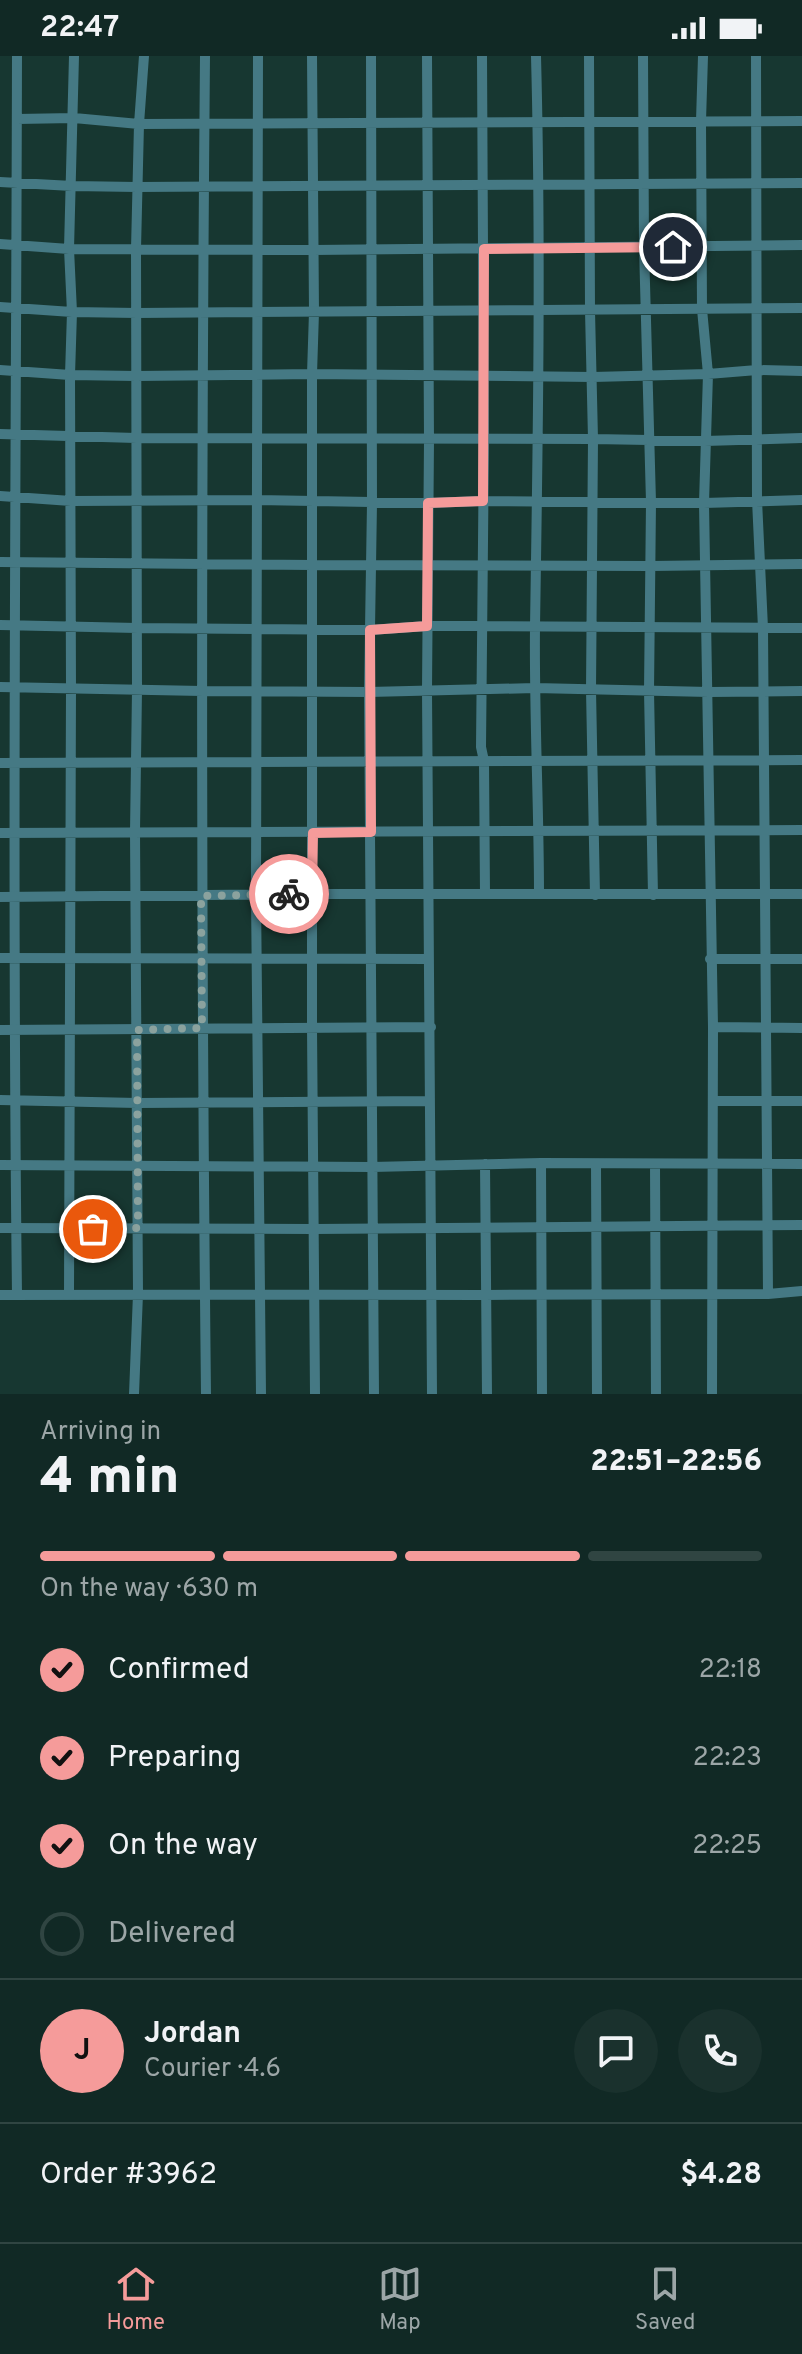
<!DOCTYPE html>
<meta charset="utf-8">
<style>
:root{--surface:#112925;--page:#1a312d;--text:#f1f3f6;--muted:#9ca6a7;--line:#304542;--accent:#f59b9a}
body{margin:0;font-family:Overpass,sans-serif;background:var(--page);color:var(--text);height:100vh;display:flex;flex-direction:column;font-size:30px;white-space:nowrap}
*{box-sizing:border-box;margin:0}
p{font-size:26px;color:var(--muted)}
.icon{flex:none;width:44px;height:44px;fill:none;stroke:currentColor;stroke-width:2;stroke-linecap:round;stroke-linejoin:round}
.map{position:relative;height:1338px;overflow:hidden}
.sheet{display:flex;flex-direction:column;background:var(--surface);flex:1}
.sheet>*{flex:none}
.pin{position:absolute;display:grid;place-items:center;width:68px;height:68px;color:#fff;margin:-34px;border:4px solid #fff;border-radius:50%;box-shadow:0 2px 8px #0007}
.courier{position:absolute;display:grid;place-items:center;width:80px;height:80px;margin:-40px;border:6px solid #f59b9a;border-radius:50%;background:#fff;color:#222;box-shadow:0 2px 10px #0007}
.headline em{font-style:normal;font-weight:800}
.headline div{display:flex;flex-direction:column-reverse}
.headline{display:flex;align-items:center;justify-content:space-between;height:136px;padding:0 40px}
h1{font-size:52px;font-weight:800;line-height:60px}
.bar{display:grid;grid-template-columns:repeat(4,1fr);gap:12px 8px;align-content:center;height:96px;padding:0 40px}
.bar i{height:10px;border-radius:6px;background:var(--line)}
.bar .on{background:var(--accent)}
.bar p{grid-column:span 4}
.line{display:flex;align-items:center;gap:20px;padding:0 40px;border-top:2px solid var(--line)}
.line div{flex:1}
.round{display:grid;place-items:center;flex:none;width:84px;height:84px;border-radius:42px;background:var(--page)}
ol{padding:0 40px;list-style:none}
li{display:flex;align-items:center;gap:24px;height:88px}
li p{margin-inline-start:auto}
li .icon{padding:8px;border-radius:50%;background:var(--accent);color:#111;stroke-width:4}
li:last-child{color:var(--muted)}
li i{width:44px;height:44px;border:4px solid var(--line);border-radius:50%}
.status{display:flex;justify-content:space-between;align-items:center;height:56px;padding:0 40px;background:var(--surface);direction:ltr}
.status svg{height:22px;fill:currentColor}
.menu{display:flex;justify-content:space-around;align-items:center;height:112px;border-top:2px solid var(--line);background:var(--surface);font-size:22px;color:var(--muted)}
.menu a{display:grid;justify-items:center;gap:4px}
.menu .on{color:var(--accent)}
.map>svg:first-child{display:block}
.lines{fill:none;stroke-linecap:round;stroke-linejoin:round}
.street{stroke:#457984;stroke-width:10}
.done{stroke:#8ba29e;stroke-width:8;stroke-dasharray:0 14.4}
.route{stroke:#f59b9a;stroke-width:10}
</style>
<div class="status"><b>22:47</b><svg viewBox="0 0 49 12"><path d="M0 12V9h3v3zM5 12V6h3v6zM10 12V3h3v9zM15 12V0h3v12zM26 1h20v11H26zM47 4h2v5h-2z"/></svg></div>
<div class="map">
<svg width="802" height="1338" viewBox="0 0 802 1338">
<rect width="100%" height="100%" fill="#173731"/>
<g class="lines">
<path class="street" d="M205 0C201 446 201 892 206 1338
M258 0 256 839 261 1338
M312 0 314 256 312 318V972L315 1338
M371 0 372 447 369 636 374 1338
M427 0 429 384 427 635 432 1338
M482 0 484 383 481 691 484 705 485 837
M536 0C541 190 538 381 535 571 534 660 539 749 539 838
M589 0 590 255 593 383 591 634 595 839
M643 0 644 191 651 446 649 635 653 839
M703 0 701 65 702 253 708 318 704 447 713 971 712 1338
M756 0 757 444 763 572 768 1238
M17 63 74 62 139 68 802 65
M0 126 72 130 137 131 802 127
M0 188 69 193 313 194 802 189
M0 251 72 256 137 257 802 252
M0 314 70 319 136 320 312 318 593 321 708 318 757 314 802 315
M0 378 136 382 593 383 705 385 802 382
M0 440 71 445 257 444 428 447 483 445 704 447 802 444
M0 506 313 509 651 510 802 508
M0 569 137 572 370 574 427 570H483L802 572
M0 631 202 635 369 636 535 632 709 636 802 635
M0 707 802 704
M0 777 802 774
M0 841 312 838H802
M0 902 429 903
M710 903H802
M713 971 802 972
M0 974 431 971
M0 1044 137 1047 429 1045
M713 1045H802
M541 1107 542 1338
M485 1108 487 1338
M596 1108 597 1338
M655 1108 656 1338
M0 1109 372 1111 541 1107 802 1108
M0 1172 314 1173 802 1169
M69 1238 71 632 70 319 72 256 69 193 74 0
M0 1239C256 1238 512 1240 768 1238L802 1235
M17 1239C12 826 16 413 17 0
M134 1338 138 1238 135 776 137 634 136 193 139 68 144 0"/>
</g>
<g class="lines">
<path class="done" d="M93 1173 138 1172 137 974 202 972 201 840 289 838"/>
<path class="route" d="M289 838H312L313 777 371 776 370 574 427 570 428 447 483 445 484 193 673 191"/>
</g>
</svg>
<div class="pin" style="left:93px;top:1173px;background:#ea580c"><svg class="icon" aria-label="bag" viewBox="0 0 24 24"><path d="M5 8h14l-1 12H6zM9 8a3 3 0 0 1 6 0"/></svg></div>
<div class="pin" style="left:673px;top:191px;background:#1f2937"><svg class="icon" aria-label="home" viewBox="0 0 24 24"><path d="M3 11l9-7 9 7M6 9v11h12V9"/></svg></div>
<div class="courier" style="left:289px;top:838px"><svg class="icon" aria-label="bike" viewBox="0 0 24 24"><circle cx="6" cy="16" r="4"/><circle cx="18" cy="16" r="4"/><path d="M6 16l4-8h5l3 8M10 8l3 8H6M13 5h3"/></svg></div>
</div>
<section class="sheet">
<div class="headline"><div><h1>4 min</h1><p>Arriving in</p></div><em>22:51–22:56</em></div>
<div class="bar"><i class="on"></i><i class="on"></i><i class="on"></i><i></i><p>On the way · 630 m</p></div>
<ol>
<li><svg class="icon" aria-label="check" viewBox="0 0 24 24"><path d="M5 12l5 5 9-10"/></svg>Confirmed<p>22:18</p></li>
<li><svg class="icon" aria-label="check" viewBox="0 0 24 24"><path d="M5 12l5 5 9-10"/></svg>Preparing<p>22:23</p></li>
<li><svg class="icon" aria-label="check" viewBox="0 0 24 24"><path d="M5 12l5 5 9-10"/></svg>On the way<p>22:25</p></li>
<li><i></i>Delivered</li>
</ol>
<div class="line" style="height:144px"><b class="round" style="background:var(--accent);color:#111">J</b><div><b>Jordan</b><p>Courier · 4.6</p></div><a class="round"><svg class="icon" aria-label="chat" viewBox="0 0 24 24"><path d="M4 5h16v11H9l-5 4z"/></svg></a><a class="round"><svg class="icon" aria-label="phone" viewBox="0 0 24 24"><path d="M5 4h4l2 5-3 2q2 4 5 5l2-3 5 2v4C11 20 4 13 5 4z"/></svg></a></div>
<div class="line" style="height:104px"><div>Order #3962</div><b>$4.28</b></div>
</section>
<nav class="menu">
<a class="on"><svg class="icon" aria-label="home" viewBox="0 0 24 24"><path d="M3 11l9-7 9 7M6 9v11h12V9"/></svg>Home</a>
<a><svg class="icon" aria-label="map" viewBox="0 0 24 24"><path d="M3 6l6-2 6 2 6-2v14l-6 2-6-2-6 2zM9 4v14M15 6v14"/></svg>Map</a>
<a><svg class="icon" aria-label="saved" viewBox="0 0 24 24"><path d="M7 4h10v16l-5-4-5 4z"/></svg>Saved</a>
</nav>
